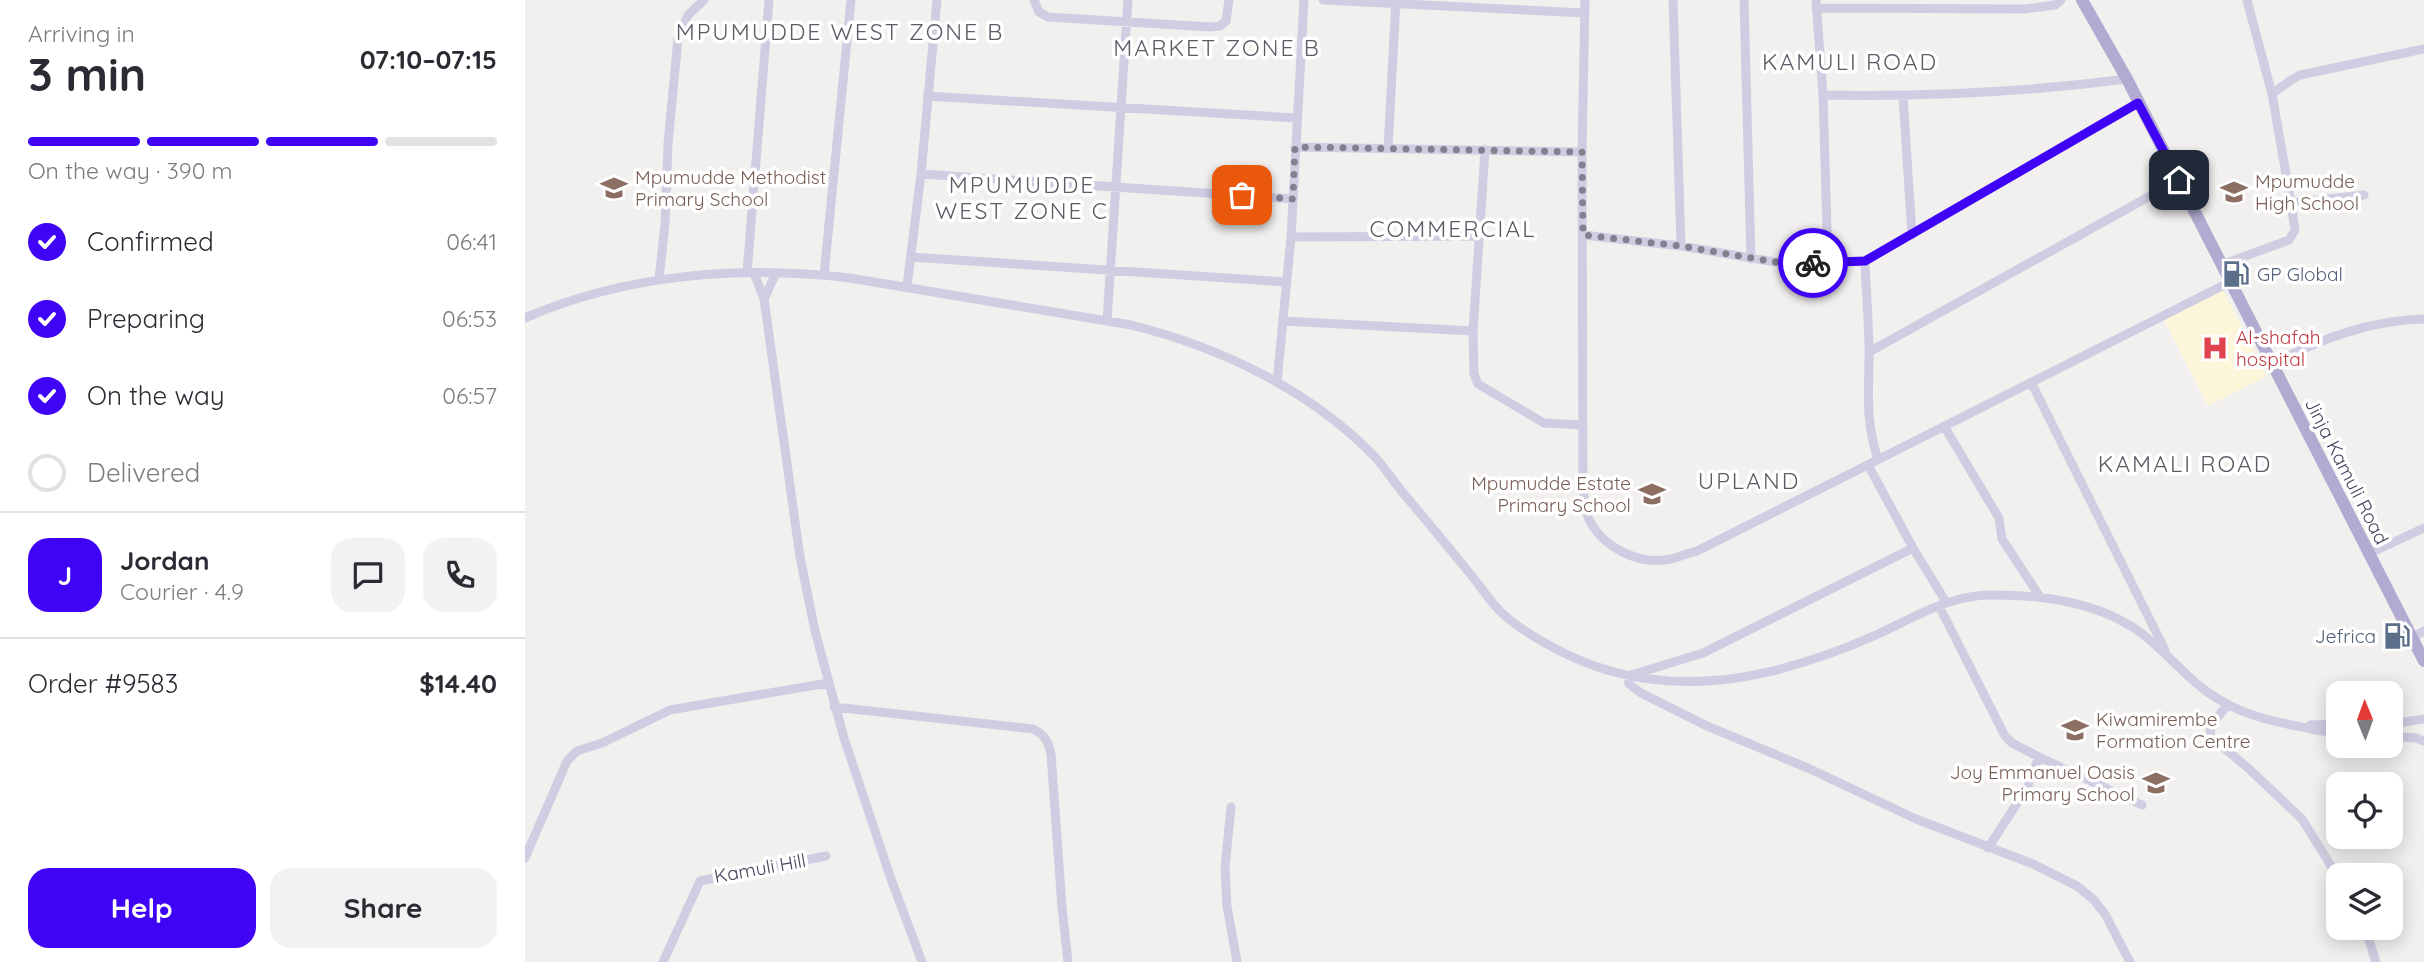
<!DOCTYPE html>
<meta charset="utf-8">
<style>
:root{--surface:#fff;--page:#f2f2f3;--text:#2b2b33;--muted:#7c7c81;--line:#e1e1e2;--accent:#3f03f6}
body{margin:0;font-family:Quicksand,sans-serif;background:var(--page);color:var(--text);height:100vh;display:flex;flex-direction:column;font-size:26px;white-space:nowrap}
*{box-sizing:border-box;margin:0}
p{font-size:23px;color:var(--muted)}
.icon{flex:none;width:38px;height:38px;fill:none;stroke:currentColor;stroke-width:2;stroke-linecap:round;stroke-linejoin:round}
.map{position:relative;flex:1;overflow:hidden}
.details{display:flex;flex-direction:column;background:var(--surface);width:525px}
.details>*{flex:none}
.needle{width:46px;rotate:359deg}
.buttons{position:absolute;left:1801px;top:681px;display:grid;gap:14px}
.buttons a{display:grid;place-items:center;width:77px;height:77px;border-radius:14px;background:var(--surface);box-shadow:0 4px 18px #0003;font-size:35px}
.pin{position:absolute;display:grid;place-items:center;width:60px;height:60px;color:#fff;margin:-30px;border-radius:14px;box-shadow:0 4px 10px #0006}
.courier{position:absolute;display:grid;place-items:center;width:70px;height:70px;margin:-35px;border:5px solid #3f03f6;border-radius:50%;background:#fff;color:#222;box-shadow:0 2px 9px #0007}
.summary em{font-style:normal;font-weight:800}
.summary div{display:flex;flex-direction:column-reverse}
.summary{display:flex;align-items:center;justify-content:space-between;height:119px;padding:0 28px}
h1{font-size:46px;font-weight:800;line-height:52px}
.bar{display:grid;grid-template-columns:repeat(4,1fr);gap:10px 7px;align-content:center;height:84px;padding:0 28px}
.bar i{height:9px;border-radius:5px;background:var(--line)}
.bar .active{background:var(--accent)}
.bar p{grid-column:span 4}
.line{display:flex;align-items:center;gap:18px;padding:0 28px;border-top:2px solid var(--line)}
.line div{flex:1}
.round{display:grid;place-items:center;flex:none;width:74px;height:74px;border-radius:21px;background:var(--page)}
ol{padding:0 28px;list-style:none}
li{display:flex;align-items:center;gap:21px;height:77px}
li p{margin-inline-start:auto}
li .icon{padding:7px;border-radius:50%;background:var(--accent);color:#fff;stroke-width:4}
li:last-child{color:var(--muted)}
li i{width:38px;height:38px;border:4px solid var(--line);border-radius:50%}
.action{display:flex;gap:14px;margin-top:auto;padding:14px 28px}
.action a{flex:1;height:80px;border-radius:21px;background:var(--accent);color:#fff;font-size:28px;font-weight:800;line-height:80px;text-align:center}
.action a+a{background:var(--page);color:var(--text)}
main{display:flex;flex:1;min-height:0}
.map>svg:first-child{display:block}
.medical{fill:#fef6db}
.lines{fill:none;stroke-linecap:round;stroke-linejoin:round}
.minor{stroke:#d0cde2;stroke-width:9}
.major{stroke:#b1aad1;stroke-width:12}
.done{stroke:#838090;stroke-width:7;stroke-dasharray:0 12.6}
.route{stroke:#3f03f6;stroke-width:9}
.labels{text-anchor:middle;dominant-baseline:central;stroke-width:7;stroke-linejoin:round;paint-order:stroke}
.education-label{font-size:19px;fill:#785e54;stroke:#fff;text-anchor:start}
.service-label{font-size:19px;fill:#4e5e75;stroke:#fff;text-anchor:start}
.health-label{font-size:19px;fill:#be3a42;stroke:#fff;text-anchor:start}
.street-label{font-size:19px;fill:#48445e;stroke:#fff}
.quarter-label{font-size:23px;letter-spacing:2px;fill:#5c5a64;stroke:#fff}
</style>
<main>
<section class="details">
<div class="summary"><div><h1>3 min</h1><p>Arriving in</p></div><em>07:10–07:15</em></div>
<div class="bar"><i class="active"></i><i class="active"></i><i class="active"></i><i></i><p>On the way · 390 m</p></div>
<ol>
<li><svg class="icon" aria-label="check" viewBox="0 0 24 24"><path d="M5 12l5 5 9-10"/></svg>Confirmed<p>06:41</p></li>
<li><svg class="icon" aria-label="check" viewBox="0 0 24 24"><path d="M5 12l5 5 9-10"/></svg>Preparing<p>06:53</p></li>
<li><svg class="icon" aria-label="check" viewBox="0 0 24 24"><path d="M5 12l5 5 9-10"/></svg>On the way<p>06:57</p></li>
<li><i></i>Delivered</li>
</ol>
<div class="line" style="height:126px"><b class="round" style="background:var(--accent);color:#fff">J</b><div><b>Jordan</b><p>Courier · 4.9</p></div><a class="round"><svg class="icon" aria-label="chat" viewBox="0 0 24 24"><path d="M4 5h16v11H9l-5 4z"/></svg></a><a class="round"><svg class="icon" aria-label="phone" viewBox="0 0 24 24"><path d="M5 4h4l2 5-3 2q2 4 5 5l2-3 5 2v4C11 20 4 13 5 4z"/></svg></a></div>
<div class="line" style="height:91px"><div>Order #9583</div><b>$14.40</b></div>
<div class="action"><a>Help</a><a>Share</a></div>
</section>
<div class="map">
<svg width="1899" height="962" viewBox="0 0 1899 962">
<rect width="100%" height="100%" fill="#f1f0ee"/>
<path class="medical" d="M1698 290 1742 376 1683 406 1639 320Z"/>
<g class="lines">
<path class="minor" d="M509 0 514 12 523 17 685 27 695 26 701 21 704 0
M798 0 1060 13
M1060 0 1057 152 1058 490C1060 498 1060 509 1063 517 1076 547 1114 566 1146 559 1154 557 1163 553 1172 551L1705 282
M1148 0 1156 246
M1219 0 1226 259
M1291 0 1298 95 1303 262
M1722 0 1747 94
M1291 8 1500 9 1530 5 1536 0
M1298 95C1400 97 1501 92 1602 79
M402 96 771 118
M1378 97 1387 235
M770 147 1057 152
M863 149 871 0
M960 150 948 331 949 374 953 384 1019 423 1057 425
M396 174 768 199
M1766 203 1747 94 1766 80 1775 75 1899 49
M1058 235 1156 246 1250 262 1340 261 1613 103
M766 237 954 236
M386 257 761 282
M1340 261C1341 292 1344 322 1344 353 1344 396 1340 418 1353 460
M1696 265 1764 240 1770 230 1766 203 1839 195
M222 273 244 0
M229 273 239 299 275 557 290 631 319 738 366 879 397 962
M299 275 326 0
M134 279 140 224 143 144 153 38 163 15 179 0
M382 286 396 174 412 0
M239 299 251 273
M0 318C101 274 216 265 325 278L606 325C695 347 785 390 849 456 860 468 869 482 879 494 902 521 924 548 946 575 956 587 965 602 977 613 995 630 1019 643 1041 654 1144 704 1251 679 1351 635 1389 618 1425 594 1468 595 1516 595 1567 601 1609 628 1632 643 1650 665 1671 683 1701 709 1734 719 1772 726 1786 729 1799 732 1813 733
M582 321 603 0
M758 321 948 331
M1344 352 1654 180
M1746 364C1795 340 1843 320 1899 319
M752 382 766 237 779 0
M1506 382 1640 650
M1419 426 1474 518 1477 539 1515 597
M1343 465 1388 548 1421 602
M1388 548 1178 653 1103 676 1104 684 1116 693 1182 726 1285 769 1391 819 1508 864 1552 886 1568 899 1580 914 1605 962
M1843 554 1899 528
M1414 606 1480 736 1487 743 1514 757 1617 805
M1887 638 1899 631
M1702 705 1686 726 1685 736 1723 768 1777 819 1813 877
M309 707 508 729C520 735 523 741 526 754L537 907 543 962
M1866 724 1899 719
M1785 725 1813 724
M1866 736 1891 738 1899 741
M706 807 700 868 702 906 712 962
M1463 848 1502 788 1514 757
M0 858 42 761 52 751 77 743 145 710 303 683
M1837 928 1844 940 1851 962
M138 962 175 881 301 856"/>
<path class="major" d="M1557 0 1602 79 1899 661"/>
</g>
<g class="lines">
<path class="done" d="M717 195 768 199 770 147 1057 152 1058 235 1156 246 1250 262 1288 263"/>
<path class="route" d="M1288 263 1340 261 1613 103 1654 180"/>
</g>
<defs>
<symbol id="school-bare" viewBox="-9 -9 18 18"><path d="M0-5L7-2L0 1L-7-2ZM-4 1L0 2.5L4 1V4Q0 6-4 4Z" fill="#8d6e63" stroke="#fff" stroke-width="2.5" paint-order="stroke"/></symbol>
<symbol id="fuel-bare" viewBox="-9 -9 18 18"><path d="M-5.5-6h7V0h2V4h1.3V-2.5L3-4.5l.8-.8L6-3V5H2.5V1h-1V6h-7ZM-4.2-4.7v3.2H.2V-4.7Z" fill="#5c6f8a" stroke="#fff" stroke-width="2.5" paint-order="stroke"/></symbol>
<symbol id="hospital-bare" viewBox="-9 -9 18 18"><path d="M-5-5h3v3.5h4V-5h3V5h-3V1.5h-4V5h-3Z" fill="#e0444e" stroke="#fff" stroke-width="2.5" paint-order="stroke"/></symbol>
</defs>
<g fill-rule="evenodd">
<use href="#school-bare" x="70" y="169" width="38" height="38"/>
<use href="#school-bare" x="1690" y="173" width="38" height="38"/>
<use href="#fuel-bare" x="1692" y="255" width="38" height="38"/>
<use href="#hospital-bare" x="1671" y="329" width="38" height="38"/>
<use href="#school-bare" x="1108" y="475" width="38" height="38"/>
<use href="#fuel-bare" x="1853" y="617" width="38" height="38"/>
<use href="#school-bare" x="1531" y="711" width="38" height="38"/>
<use href="#school-bare" x="1612" y="764" width="38" height="38"/>
</g>
<g class="labels">
<g class="education-label">
<text x="110" y="177">Mpumudde Methodist<tspan x="110" dy="22">Primary School</tspan></text>
<text x="1730" y="181">Mpumudde<tspan x="1730" dy="22">High School</tspan></text>
<text x="1106" y="483" text-anchor="end">Mpumudde Estate<tspan x="1106" dy="22">Primary School</tspan></text>
<text x="1571" y="719">Kiwamirembe<tspan x="1571" dy="22">Formation Centre</tspan></text>
<text x="1610" y="772" text-anchor="end">Joy Emmanuel Oasis<tspan x="1610" dy="22">Primary School</tspan></text>
</g>
<g class="service-label">
<text x="1732" y="274">GP Global</text>
<text x="1851" y="636" text-anchor="end">Jefrica</text>
</g>
<g class="health-label">
<text x="1711" y="337">Al-shafah<tspan x="1711" dy="22">hospital</tspan></text>
</g>
<g class="street-label">
<text transform="translate(1822 471) rotate(63)">Jinja Kamuli Road</text>
<text transform="translate(235 868) rotate(-10)">Kamuli Hill</text>
</g>
<g class="quarter-label">
<text x="315" y="31">MPUMUDDE WEST ZONE B</text>
<text x="692" y="47">MARKET ZONE B</text>
<text x="1325" y="61">KAMULI ROAD</text>
<text x="497" y="184">MPUMUDDE<tspan x="497" dy="26">WEST ZONE C</tspan></text>
<text x="928" y="228">COMMERCIAL</text>
<text x="1660" y="463">KAMALI ROAD</text>
<text x="1224" y="480">UPLAND</text>
</g>
</g>
</svg>
<div class="buttons">
<a><svg class="needle" viewBox="-14 -14 28 28"><path d="M0-13l5 13h-10z" fill="#e53935"/><path d="M0 13l5-13h-10z" fill="#7c7c81"/></svg></a>
<a><svg class="icon" aria-label="locate" viewBox="0 0 24 24"><circle cx="12" cy="12" r="6"/><path d="M12 2v4M12 18v4M2 12h4M18 12h4"/></svg></a>
<a><svg class="icon" aria-label="layers" viewBox="0 0 24 24"><path d="M12 4l9 5-9 5-9-5zM3 14l9 5 9-5"/></svg></a>
</div>
<div class="pin" style="left:717px;top:195px;background:#ea580c"><svg class="icon" aria-label="bag" viewBox="0 0 24 24"><path d="M5 8h14l-1 12H6zM9 8a3 3 0 0 1 6 0"/></svg></div>
<div class="pin" style="left:1654px;top:180px;background:#1f2937"><svg class="icon" aria-label="home" viewBox="0 0 24 24"><path d="M3 11l9-7 9 7M6 9v11h12V9"/></svg></div>
<div class="courier" style="left:1288px;top:263px"><svg class="icon" aria-label="bike" viewBox="0 0 24 24"><circle cx="6" cy="16" r="4"/><circle cx="18" cy="16" r="4"/><path d="M6 16l4-8h5l3 8M10 8l3 8H6M13 5h3"/></svg></div>
</div>
</main>
